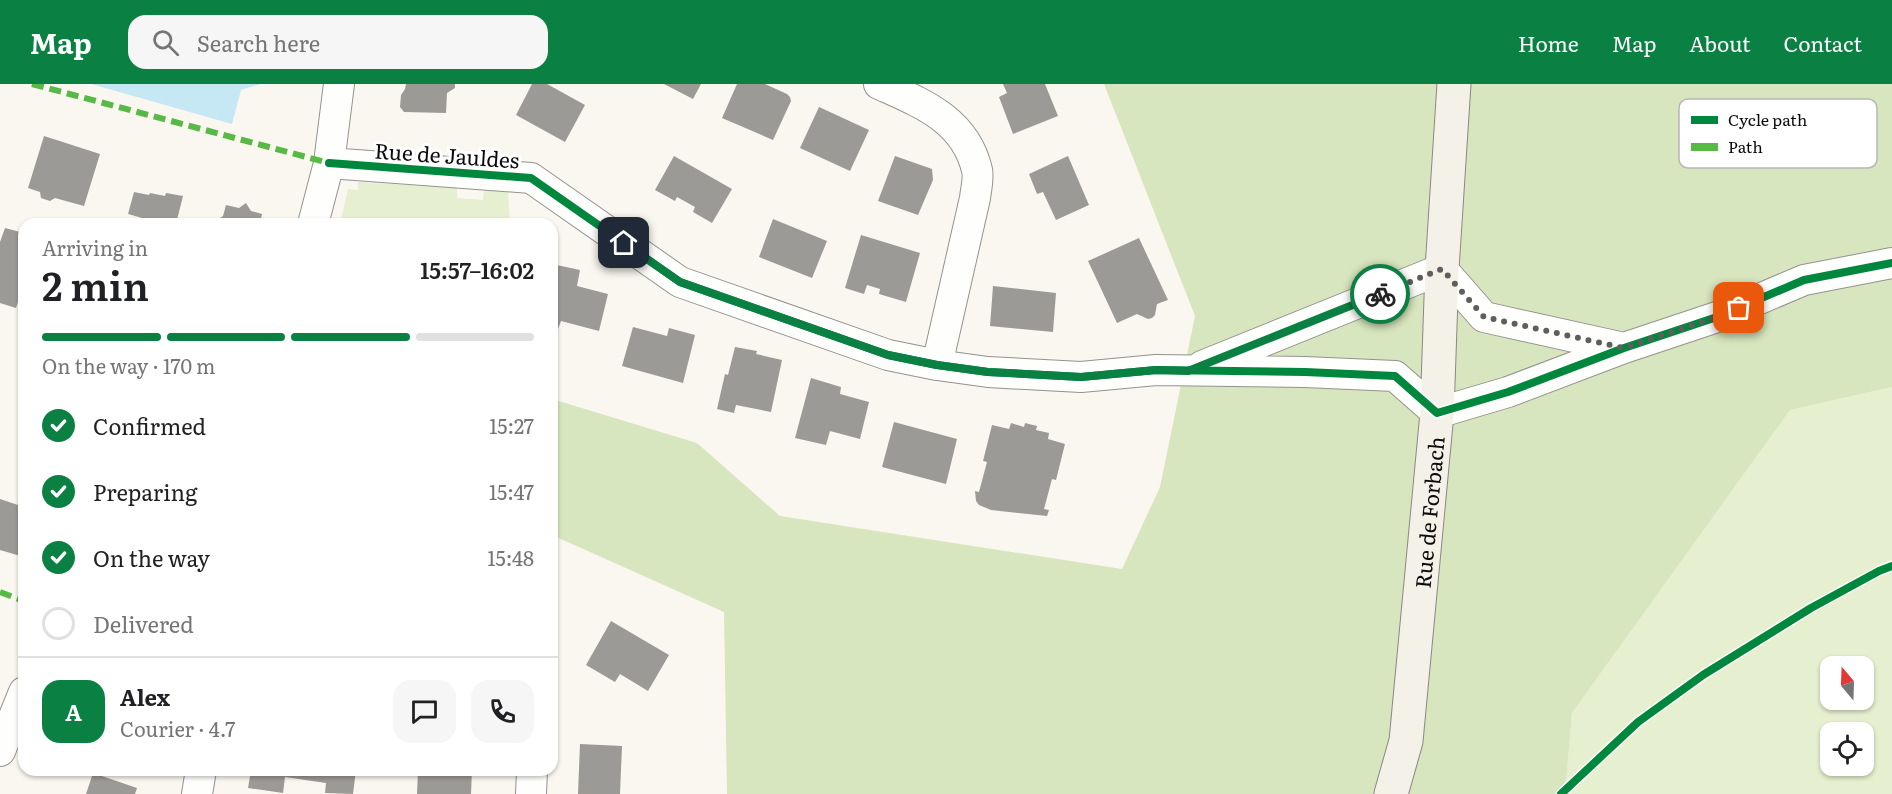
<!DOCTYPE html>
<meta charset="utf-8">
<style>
:root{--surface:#fff;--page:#f6f6f6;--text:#202124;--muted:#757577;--line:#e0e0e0;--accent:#0b8043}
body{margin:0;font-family:Literata,serif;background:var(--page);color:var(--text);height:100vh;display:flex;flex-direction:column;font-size:22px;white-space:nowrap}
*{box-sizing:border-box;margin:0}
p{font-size:20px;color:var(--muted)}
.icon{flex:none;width:33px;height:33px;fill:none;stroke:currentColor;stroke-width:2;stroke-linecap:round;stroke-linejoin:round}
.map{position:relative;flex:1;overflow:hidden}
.panel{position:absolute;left:18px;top:134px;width:540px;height:558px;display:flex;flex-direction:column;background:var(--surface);border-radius:18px;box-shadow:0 2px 4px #0004}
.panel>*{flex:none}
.needle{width:39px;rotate:341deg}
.fabs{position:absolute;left:1820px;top:572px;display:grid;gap:12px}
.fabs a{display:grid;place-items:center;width:54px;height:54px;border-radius:12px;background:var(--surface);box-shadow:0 2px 4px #0004;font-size:30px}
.pin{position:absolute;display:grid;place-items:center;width:51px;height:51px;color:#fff;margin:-26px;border-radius:12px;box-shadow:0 3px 9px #0006}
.courier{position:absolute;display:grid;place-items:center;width:60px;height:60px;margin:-30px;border:4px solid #0b8043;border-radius:50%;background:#fff;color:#222;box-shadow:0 2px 8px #0007}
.headline em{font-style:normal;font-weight:600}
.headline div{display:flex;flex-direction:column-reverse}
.headline{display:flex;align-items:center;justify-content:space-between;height:102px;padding:0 24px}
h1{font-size:39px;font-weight:600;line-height:45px}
.bar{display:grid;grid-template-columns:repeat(4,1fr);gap:9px 6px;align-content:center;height:72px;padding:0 24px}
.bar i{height:8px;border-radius:4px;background:var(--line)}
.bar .selected{background:var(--accent)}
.bar p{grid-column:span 4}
.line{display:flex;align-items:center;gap:15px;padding:0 24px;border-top:2px solid var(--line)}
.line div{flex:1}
.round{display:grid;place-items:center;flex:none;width:63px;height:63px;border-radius:18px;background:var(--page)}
ol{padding:0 24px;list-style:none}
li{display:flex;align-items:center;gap:18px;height:66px}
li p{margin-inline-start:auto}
li .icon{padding:6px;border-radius:50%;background:var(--accent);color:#fff;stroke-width:4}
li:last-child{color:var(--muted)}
li i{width:33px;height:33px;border:3px solid var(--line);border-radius:50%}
header{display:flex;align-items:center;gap:36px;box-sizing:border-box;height:84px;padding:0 30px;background:var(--accent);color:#fff}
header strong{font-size:28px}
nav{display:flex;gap:33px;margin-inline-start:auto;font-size:21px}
.search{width:420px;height:54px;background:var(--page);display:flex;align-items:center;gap:15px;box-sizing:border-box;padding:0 21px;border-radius:18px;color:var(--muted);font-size:22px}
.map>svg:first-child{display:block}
.green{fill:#e6efd0;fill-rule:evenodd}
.forest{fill:#d7e6be}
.water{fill:#c6e8f4}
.building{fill:#9c9a96}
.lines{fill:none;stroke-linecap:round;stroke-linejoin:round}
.minor-casing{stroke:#93928f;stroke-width:32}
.secondary-casing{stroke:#8a8885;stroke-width:35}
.minor{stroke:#fefefd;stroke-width:30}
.secondary{stroke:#f4f1e8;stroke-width:33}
.quiet{stroke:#58b947;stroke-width:6;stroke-dasharray:12 6;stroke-linecap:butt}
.cycleway-casing{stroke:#fff;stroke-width:11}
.cycleway{stroke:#00873e;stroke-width:8}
.done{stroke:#5f5e5c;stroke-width:6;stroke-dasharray:0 10.8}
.route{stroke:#0b8043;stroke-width:8}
.labels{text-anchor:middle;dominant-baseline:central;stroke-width:6;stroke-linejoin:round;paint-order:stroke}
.street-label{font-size:21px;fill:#0c0c0c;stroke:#fff}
.key{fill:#fff;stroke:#b6b6b6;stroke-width:1.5}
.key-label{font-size:16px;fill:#0c0c0c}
</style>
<header>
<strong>Map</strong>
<div class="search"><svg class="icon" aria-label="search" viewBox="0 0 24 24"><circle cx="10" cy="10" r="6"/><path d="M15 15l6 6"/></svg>Search here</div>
<nav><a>Home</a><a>Map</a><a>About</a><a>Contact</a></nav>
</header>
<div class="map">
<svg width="1892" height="710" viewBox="0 0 1892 710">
<rect width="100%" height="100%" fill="#faf7f0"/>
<path class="green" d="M358 98 457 104V114L483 116 484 105 508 108 510 139 340 140 348 105 358 106Z
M1892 303V710H1565L1572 629 1790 326ZM1830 582H1863V615H1830ZM1830 648H1863V681H1830Z"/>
<path class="forest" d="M1104 0H1892V303L1790 326 1572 629 1565 710H727L724 528 552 451V315L697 359 780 432 1122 485 1160 403 1195 232Z"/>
<path class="water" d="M91 0H261L241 6 232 40Z"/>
<path class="building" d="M406 0H455V4L447 9 446 29 404 28 400 23 401 11 405 5Z
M532 0H547L585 21 565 58 516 31Z
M664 0H701L693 15Z
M737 0H765L787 10 790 13 791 17 773 56 722 34Z
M1003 0H1045L1058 32 1013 50 999 13 1007 9Z
M819 23 869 46 850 87 800 64Z
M44 52 100 70 84 122 55 114 50 117 41 114 40 108 28 104Z
M674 72 732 105 712 139 693 128 695 123 677 113 675 117 655 106Z
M895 72 932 85 933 96 918 131 878 117Z
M1068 72 1089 121 1056 136 1043 108 1037 110 1029 90Z
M134 108 149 111 150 109 165 112 166 109 183 112 176 140H141L142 134 128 130Z
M246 119 251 127 262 130 260 140H219L217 136 223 132 226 121 239 124Z
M773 135 827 157 812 194 759 173Z
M5 144 24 149V200L16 224 0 219V158Z
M861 151 920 169 906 218 879 210 880 205 867 201 864 210 845 204Z
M1139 154 1168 216 1157 220 1155 231 1152 234 1148 235 1137 230 1117 239 1088 177Z
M552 180 580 186 577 202 608 210 599 247 561 237 558 245 552 243Z
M993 202 1056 209 1053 248 990 242Z
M633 243 667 252 669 244 695 251 683 299 622 282Z
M735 263 757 267 756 270 782 276 771 328 736 321 734 329 717 325 725 290 728 291Z
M811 294 841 303 840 310 869 318 860 355 830 347 826 361 795 354Z
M894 338 957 355 946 400 882 383Z
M1011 339 1024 343 1025 339 1037 342 1036 346 1049 349 1048 355 1065 360 1056 396 1052 395 1044 425 1049 426 1047 432 991 426 979 421 976 417 975 407 979 408 987 378 983 377 992 341 1009 345Z
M0 415 24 423V473L0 466Z
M611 537 669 571 648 607 620 590 615 598 586 581Z
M580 660 622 662 620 710H578Z
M251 686H356L353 710 325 709 326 699 285 693 283 709 248 704Z
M418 686H472L471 710H417Z
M93 689 137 704 135 710H86Z"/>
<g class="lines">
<defs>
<path id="minor" d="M879 0C921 19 965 35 977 86 979 94 976 105 975 114L937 281
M329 79 531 94 680 198 888 271 937 281 988 288 1081 293 1156 286 1305 288 1395 292 1437 329 1508 308 1624 264 1717 233 1804 196 1892 179
M313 140 329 79 339 0
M1202 282 1442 185 1484 233 1624 264
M0 667 24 608
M197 710 201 686
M531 710 532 686"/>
<g id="secondary">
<path id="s1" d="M1391 710 1406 657 1437 329 1442 185 1454 0"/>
</g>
</defs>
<use href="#minor" class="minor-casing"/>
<use href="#secondary" class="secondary-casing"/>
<use href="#minor" class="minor"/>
<use href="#secondary" class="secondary"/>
<path class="quiet" d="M32 0 329 79
M0 508 24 517"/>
<defs>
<path id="cycleway" d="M329 79 531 94 680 198 888 271 937 281 988 288 1081 293 1156 286 1305 288 1395 292 1437 329 1508 308 1624 264 1717 233 1804 196 1892 179
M1561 710 1638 638 1703 591 1811 524 1879 487 1892 482"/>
</defs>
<use href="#cycleway" class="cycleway-casing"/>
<use href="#cycleway" class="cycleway"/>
</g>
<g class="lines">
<path class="done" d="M1380 210 1442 185 1484 233 1624 264 1717 233 1739 224"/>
<path class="route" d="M624 159 680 198 888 271 937 281 988 288 1081 293 1156 286 1188 287 1380 210"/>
</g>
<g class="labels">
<g class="street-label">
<text transform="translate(447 70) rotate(4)">Rue de Jauldes</text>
<text stroke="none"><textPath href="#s1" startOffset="285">Rue de Forbach</textPath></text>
</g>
</g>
<rect x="1679" y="15" width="198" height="69" rx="9" class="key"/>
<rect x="1691" y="32" width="27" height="8" fill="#00873e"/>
<rect x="1691" y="59" width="27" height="8" fill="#58b947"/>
<g class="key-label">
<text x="1728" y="42">Cycle path</text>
<text x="1728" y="69">Path</text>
</g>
</svg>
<div class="fabs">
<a><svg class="needle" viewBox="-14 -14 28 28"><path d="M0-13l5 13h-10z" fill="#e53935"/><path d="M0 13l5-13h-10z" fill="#757577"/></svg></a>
<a><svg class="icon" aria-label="locate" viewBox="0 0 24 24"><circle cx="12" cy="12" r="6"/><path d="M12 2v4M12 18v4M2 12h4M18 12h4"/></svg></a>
</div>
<div class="pin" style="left:1739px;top:224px;background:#ea580c"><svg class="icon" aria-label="bag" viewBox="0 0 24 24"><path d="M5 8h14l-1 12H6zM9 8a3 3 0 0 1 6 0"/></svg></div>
<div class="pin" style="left:624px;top:159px;background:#1f2937"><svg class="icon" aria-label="home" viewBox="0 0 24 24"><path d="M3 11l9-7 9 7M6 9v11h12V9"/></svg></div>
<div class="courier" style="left:1380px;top:210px"><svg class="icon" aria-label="bike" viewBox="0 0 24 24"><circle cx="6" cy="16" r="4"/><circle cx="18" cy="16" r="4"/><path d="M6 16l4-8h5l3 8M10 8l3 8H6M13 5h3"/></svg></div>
<section class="panel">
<div class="headline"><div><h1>2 min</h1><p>Arriving in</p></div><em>15:57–16:02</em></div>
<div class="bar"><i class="selected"></i><i class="selected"></i><i class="selected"></i><i></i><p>On the way · 170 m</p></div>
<ol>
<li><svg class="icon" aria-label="check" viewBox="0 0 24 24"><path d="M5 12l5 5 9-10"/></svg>Confirmed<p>15:27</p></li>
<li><svg class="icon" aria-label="check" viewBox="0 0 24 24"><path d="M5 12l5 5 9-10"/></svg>Preparing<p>15:47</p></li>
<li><svg class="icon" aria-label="check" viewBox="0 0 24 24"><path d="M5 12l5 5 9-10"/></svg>On the way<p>15:48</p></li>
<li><i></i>Delivered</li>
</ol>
<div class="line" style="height:108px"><b class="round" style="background:var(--accent);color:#fff">A</b><div><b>Alex</b><p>Courier · 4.7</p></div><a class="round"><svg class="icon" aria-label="chat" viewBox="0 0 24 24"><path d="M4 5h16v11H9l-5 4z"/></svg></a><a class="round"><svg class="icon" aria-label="phone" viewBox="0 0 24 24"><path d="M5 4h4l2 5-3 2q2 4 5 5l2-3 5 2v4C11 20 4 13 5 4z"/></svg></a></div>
</section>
</div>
